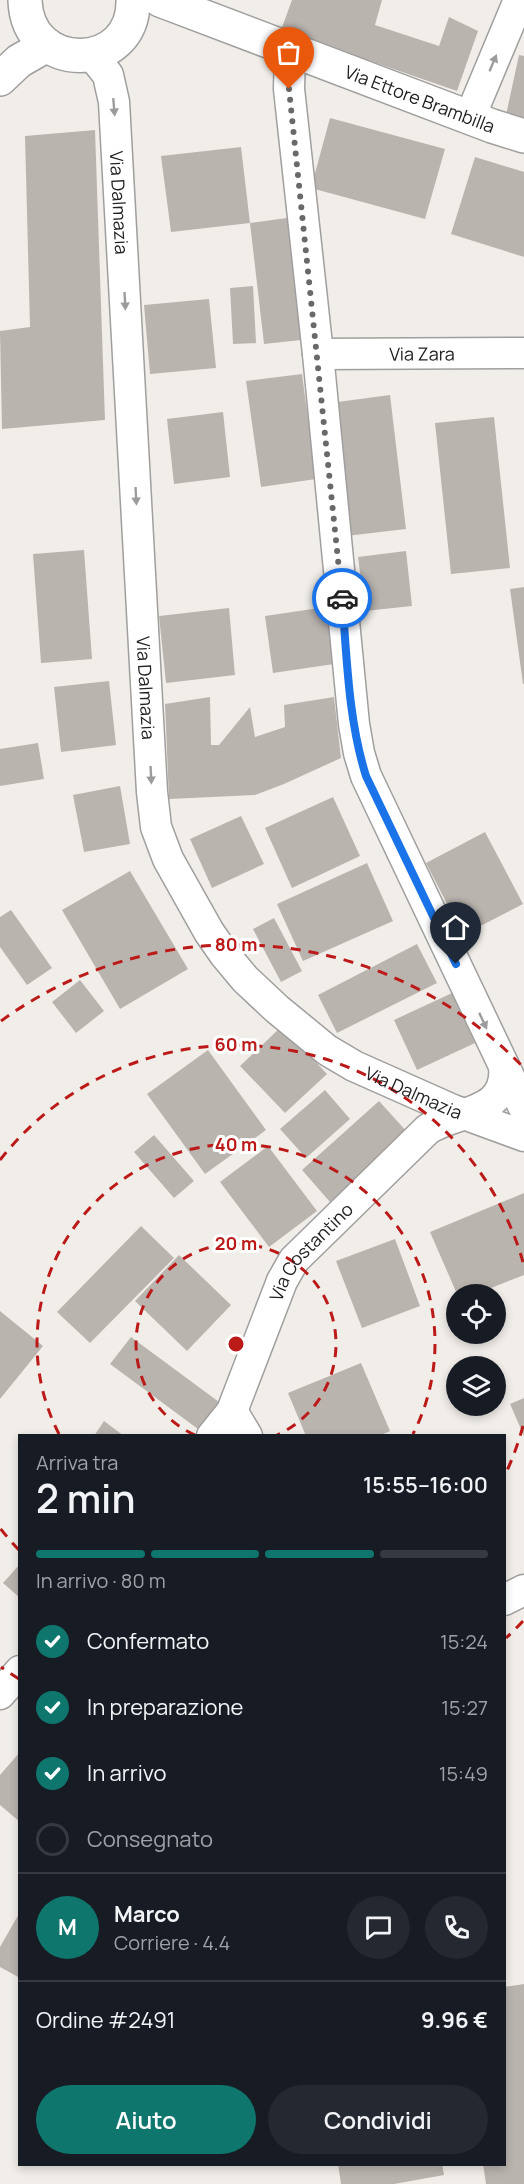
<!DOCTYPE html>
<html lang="it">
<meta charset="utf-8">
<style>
:root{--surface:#171b24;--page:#242831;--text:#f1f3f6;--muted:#9ea1a6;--line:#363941;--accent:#0f766e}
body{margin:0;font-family:Manrope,sans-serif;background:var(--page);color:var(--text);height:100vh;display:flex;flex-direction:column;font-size:22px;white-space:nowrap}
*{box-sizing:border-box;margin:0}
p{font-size:20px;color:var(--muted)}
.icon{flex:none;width:33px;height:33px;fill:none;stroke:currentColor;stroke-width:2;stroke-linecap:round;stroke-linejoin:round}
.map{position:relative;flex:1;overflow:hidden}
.drawer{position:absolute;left:18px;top:1434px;width:488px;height:732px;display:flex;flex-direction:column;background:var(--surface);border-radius:0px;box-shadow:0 3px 9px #0003}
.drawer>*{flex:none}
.tools{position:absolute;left:446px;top:1284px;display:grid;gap:12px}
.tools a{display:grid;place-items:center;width:60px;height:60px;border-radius:50%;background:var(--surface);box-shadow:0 3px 9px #0003;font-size:30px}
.pin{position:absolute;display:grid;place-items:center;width:51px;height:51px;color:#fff;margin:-62px -26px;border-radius:50% 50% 50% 0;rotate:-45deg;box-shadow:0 0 6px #0007}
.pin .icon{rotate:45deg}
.courier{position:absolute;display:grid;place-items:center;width:60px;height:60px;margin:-30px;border:4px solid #1a73e8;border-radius:50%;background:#fff;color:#222;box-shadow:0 2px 8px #0007}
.overview em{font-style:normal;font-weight:600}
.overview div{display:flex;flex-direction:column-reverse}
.overview{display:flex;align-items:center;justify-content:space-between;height:102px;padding:0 18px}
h1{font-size:39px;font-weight:600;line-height:45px}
.bar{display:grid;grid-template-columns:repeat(4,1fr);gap:9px 6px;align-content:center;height:72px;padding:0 18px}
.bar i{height:8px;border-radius:4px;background:var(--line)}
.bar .on{background:var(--accent)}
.bar p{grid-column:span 4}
.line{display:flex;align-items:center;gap:15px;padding:0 18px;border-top:2px solid var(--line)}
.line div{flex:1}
.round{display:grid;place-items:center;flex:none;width:63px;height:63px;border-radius:32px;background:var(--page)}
ol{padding:0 18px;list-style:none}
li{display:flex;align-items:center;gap:18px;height:66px}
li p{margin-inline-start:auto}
li .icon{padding:6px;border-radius:50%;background:var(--accent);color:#fff;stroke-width:4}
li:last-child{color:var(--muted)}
li i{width:33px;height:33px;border:3px solid var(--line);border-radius:50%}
.cta{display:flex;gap:12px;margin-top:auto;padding:12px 18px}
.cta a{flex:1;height:69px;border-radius:36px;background:var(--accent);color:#fff;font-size:24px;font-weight:600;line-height:69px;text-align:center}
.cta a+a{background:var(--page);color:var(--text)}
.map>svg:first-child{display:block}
.building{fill:#bab4af}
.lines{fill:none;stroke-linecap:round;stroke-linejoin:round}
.minor-casing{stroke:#9f9f9f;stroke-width:33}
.tertiary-casing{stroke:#9f9f9f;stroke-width:36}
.minor{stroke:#fff;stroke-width:30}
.tertiary{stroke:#fff;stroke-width:33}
.oneway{fill:#9c9c9c}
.done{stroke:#6a6968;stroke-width:6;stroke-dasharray:0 10.8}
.route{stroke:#1a73e8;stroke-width:8}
.ring{fill:none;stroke:#bb1a18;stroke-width:3;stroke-dasharray:10 8}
.labels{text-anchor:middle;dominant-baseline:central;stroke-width:6;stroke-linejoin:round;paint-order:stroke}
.street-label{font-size:18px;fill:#222;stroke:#fff}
.centre{fill:#bb1a18;stroke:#fff;stroke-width:3}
.ring-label{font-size:18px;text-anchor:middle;font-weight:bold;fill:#bb1a18;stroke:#fff;stroke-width:6;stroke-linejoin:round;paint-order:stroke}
</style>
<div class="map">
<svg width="524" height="2184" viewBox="0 0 524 2184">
<rect width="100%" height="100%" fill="#f1eee9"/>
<path class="building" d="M292 0H382L375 25 439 46 449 17 478 31 457 91 281 30Z
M519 55 524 56V119L506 115Z
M330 118 445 149 425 219 311 188Z
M95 130 105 420 2 429 0 331 30 327 25 136Z
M241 147 250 223 171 232 161 156Z
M475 157 524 172V257L451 234Z
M287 218 301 340 264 344 250 223Z
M253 286 256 343 233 344 230 288Z
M209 299 216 368 150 374 144 305Z
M302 374 316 479 261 487 246 381Z
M390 395 406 529 346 536 330 403Z
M223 412 230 477 174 484 167 419Z
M494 417 510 568 451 574 435 423Z
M84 550 92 659 41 663 33 554Z
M406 551 412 606 365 611 358 557Z
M524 587V684H523L510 589Z
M326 607 334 664 273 673 265 616Z
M229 608 235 675 166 683 159 616Z
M109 681 116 745 61 752 54 687Z
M210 697 211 745H219L250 707 255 737 285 727 284 705 334 697 341 758 284 784 255 795 169 799 165 704Z
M38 743 44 779 0 786V749Z
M120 786 130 844 84 852 73 795Z
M333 797 360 856 292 888 265 828Z
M241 816 264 864 212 888 190 839Z
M485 832 523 904 463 935 426 863Z
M367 863 393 921 303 961 277 904Z
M130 871 188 969 120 1009 62 910Z
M11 910 52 968 27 985 0 947V917Z
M274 918 302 971 281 982 253 929Z
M417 944 437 983 337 1033 318 995Z
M80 980 104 1011 76 1033 52 1002Z
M452 993 475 1043 417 1070 394 1020Z
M282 1026 327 1074 285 1113 240 1066Z
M208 1050 266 1130 205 1174 147 1094Z
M325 1090 350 1119 306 1158 280 1129Z
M379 1101 408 1133 330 1202 302 1170Z
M154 1135 194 1181 174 1198 134 1152Z
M268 1146 317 1211 269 1247 220 1182Z
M524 1193V1275L476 1294H457L430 1232Z
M141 1226 174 1258 90 1343 57 1312Z
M395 1239 420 1306 362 1328 336 1261Z
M179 1255 231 1305 187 1351 135 1301Z
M0 1311 43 1346 0 1399Z
M131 1337 219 1402 198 1429 110 1364Z
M361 1363 390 1431 379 1436H306L288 1393Z
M524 1398V1436L510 1404Z
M104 1421 124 1436H94Z
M20 1564V1598L3 1583Z
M20 1752V1822L0 1805V1775Z
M20 1912V1978L0 1967V1947Z
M524 1984V2184H486L483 2164H504V1987Z
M338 2164H442L444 2175 394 2184H341Z"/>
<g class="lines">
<defs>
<g id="minor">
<path d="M290 49 289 89 318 354 354 724 359 753 366 776 524 1108"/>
<path id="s1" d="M92 55 108 75 114 102 152 792 156 827 168 859 209 932 225 955 245 979 277 1009 327 1050 354 1066 453 1110 524 1136"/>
<path d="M470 117 519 0"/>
<path id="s2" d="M318 354 524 353"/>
<path d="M232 1411 247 1436"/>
<path id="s3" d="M212 1436 232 1411 282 1281 294 1260 428 1129C459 1110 509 1114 504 1066"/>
<path d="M504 1600 524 1590"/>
<path d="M0 1694 20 1671"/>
</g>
<g id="tertiary">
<path d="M25 0C27 75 135 73 133 0"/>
<path id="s4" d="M160 0 492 126 524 136"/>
<path d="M0 79 19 61 47 45"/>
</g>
</defs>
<use href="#minor" class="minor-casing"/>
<use href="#tertiary" class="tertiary-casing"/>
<use href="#minor" class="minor"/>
<use href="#tertiary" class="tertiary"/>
</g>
<defs><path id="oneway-solid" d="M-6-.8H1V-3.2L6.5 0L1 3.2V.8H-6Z" transform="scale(1.5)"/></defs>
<g class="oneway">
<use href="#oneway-solid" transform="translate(493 63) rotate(-67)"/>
<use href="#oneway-solid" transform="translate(114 107) rotate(85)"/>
<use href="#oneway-solid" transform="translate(125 301) rotate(87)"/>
<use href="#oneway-solid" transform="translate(136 496) rotate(87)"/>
<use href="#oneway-solid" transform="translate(151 775) rotate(87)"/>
<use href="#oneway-solid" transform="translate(483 1021) rotate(65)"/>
</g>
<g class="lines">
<path class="done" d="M289 89 342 598"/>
<path class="route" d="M342 598C347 657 348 719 366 776L456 964"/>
</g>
<g class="ring">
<path d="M195 1435A100 100 0 1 1 277 1435"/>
<path d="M59 1434A199 199 0 1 1 413 1434"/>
<path d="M523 1426A299 299 0 0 1 505 1475M19 1550A299 299 0 0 1 0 1528M0 1160A299 299 0 0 1 523 1262"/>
<path d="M523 1621A399 399 0 0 1 506 1638M19 1679A399 399 0 0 1 1 1667M1 1021A399 399 0 0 1 523 1067"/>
</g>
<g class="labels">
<g class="street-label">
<text stroke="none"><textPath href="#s4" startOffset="278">Via Ettore Brambilla</textPath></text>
<text stroke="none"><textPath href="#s1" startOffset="154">Via Dalmazia</textPath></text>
<text stroke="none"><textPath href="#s2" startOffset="104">Via Zara</textPath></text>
<text stroke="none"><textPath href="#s1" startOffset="640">Via Dalmazia</textPath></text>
<text stroke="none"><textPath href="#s1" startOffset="1162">Via Dalmazia</textPath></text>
<text stroke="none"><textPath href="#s3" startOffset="212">Via Costantino</textPath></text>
</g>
</g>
<circle cx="236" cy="1344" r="9" class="centre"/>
<g class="ring-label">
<text x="236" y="951">80 m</text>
<text x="236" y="1051">60 m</text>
<text x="236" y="1151">40 m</text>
<text x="236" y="1250">20 m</text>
</g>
</svg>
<div class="tools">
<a><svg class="icon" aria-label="locate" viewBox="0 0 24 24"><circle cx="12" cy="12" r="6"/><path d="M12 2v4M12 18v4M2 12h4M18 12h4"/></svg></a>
<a><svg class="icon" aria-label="layers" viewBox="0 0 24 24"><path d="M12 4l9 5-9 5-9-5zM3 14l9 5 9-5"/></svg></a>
</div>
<div class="pin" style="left:289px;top:89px;background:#ea580c"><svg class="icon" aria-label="bag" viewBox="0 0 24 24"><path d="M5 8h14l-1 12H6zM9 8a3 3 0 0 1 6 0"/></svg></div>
<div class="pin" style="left:456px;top:964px;background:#1f2937"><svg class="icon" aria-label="home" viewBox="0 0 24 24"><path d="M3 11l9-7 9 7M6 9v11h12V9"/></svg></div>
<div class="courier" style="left:342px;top:598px"><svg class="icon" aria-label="car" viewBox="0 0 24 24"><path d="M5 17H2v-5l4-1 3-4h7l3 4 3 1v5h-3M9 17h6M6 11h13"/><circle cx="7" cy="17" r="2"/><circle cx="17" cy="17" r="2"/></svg></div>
<section class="drawer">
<div class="overview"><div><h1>2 min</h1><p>Arriva tra</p></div><em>15:55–16:00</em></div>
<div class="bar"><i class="on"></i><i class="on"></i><i class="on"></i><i></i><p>In arrivo · 80 m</p></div>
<ol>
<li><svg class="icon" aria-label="check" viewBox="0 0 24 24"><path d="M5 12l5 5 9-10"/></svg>Confermato<p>15:24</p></li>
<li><svg class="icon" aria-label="check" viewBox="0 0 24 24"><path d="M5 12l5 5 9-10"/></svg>In preparazione<p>15:27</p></li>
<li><svg class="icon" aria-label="check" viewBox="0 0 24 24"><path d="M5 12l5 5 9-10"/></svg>In arrivo<p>15:49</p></li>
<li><i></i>Consegnato</li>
</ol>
<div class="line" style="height:108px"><b class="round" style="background:var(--accent);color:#fff">M</b><div><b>Marco</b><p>Corriere · 4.4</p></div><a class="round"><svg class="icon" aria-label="chat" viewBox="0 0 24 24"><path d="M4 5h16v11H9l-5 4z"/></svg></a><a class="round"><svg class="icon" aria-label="phone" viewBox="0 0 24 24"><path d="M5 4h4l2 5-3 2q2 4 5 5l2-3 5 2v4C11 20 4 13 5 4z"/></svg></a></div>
<div class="line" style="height:78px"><div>Ordine #2491</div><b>9.96 €</b></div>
<div class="cta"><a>Aiuto</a><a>Condividi</a></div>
</section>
</div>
